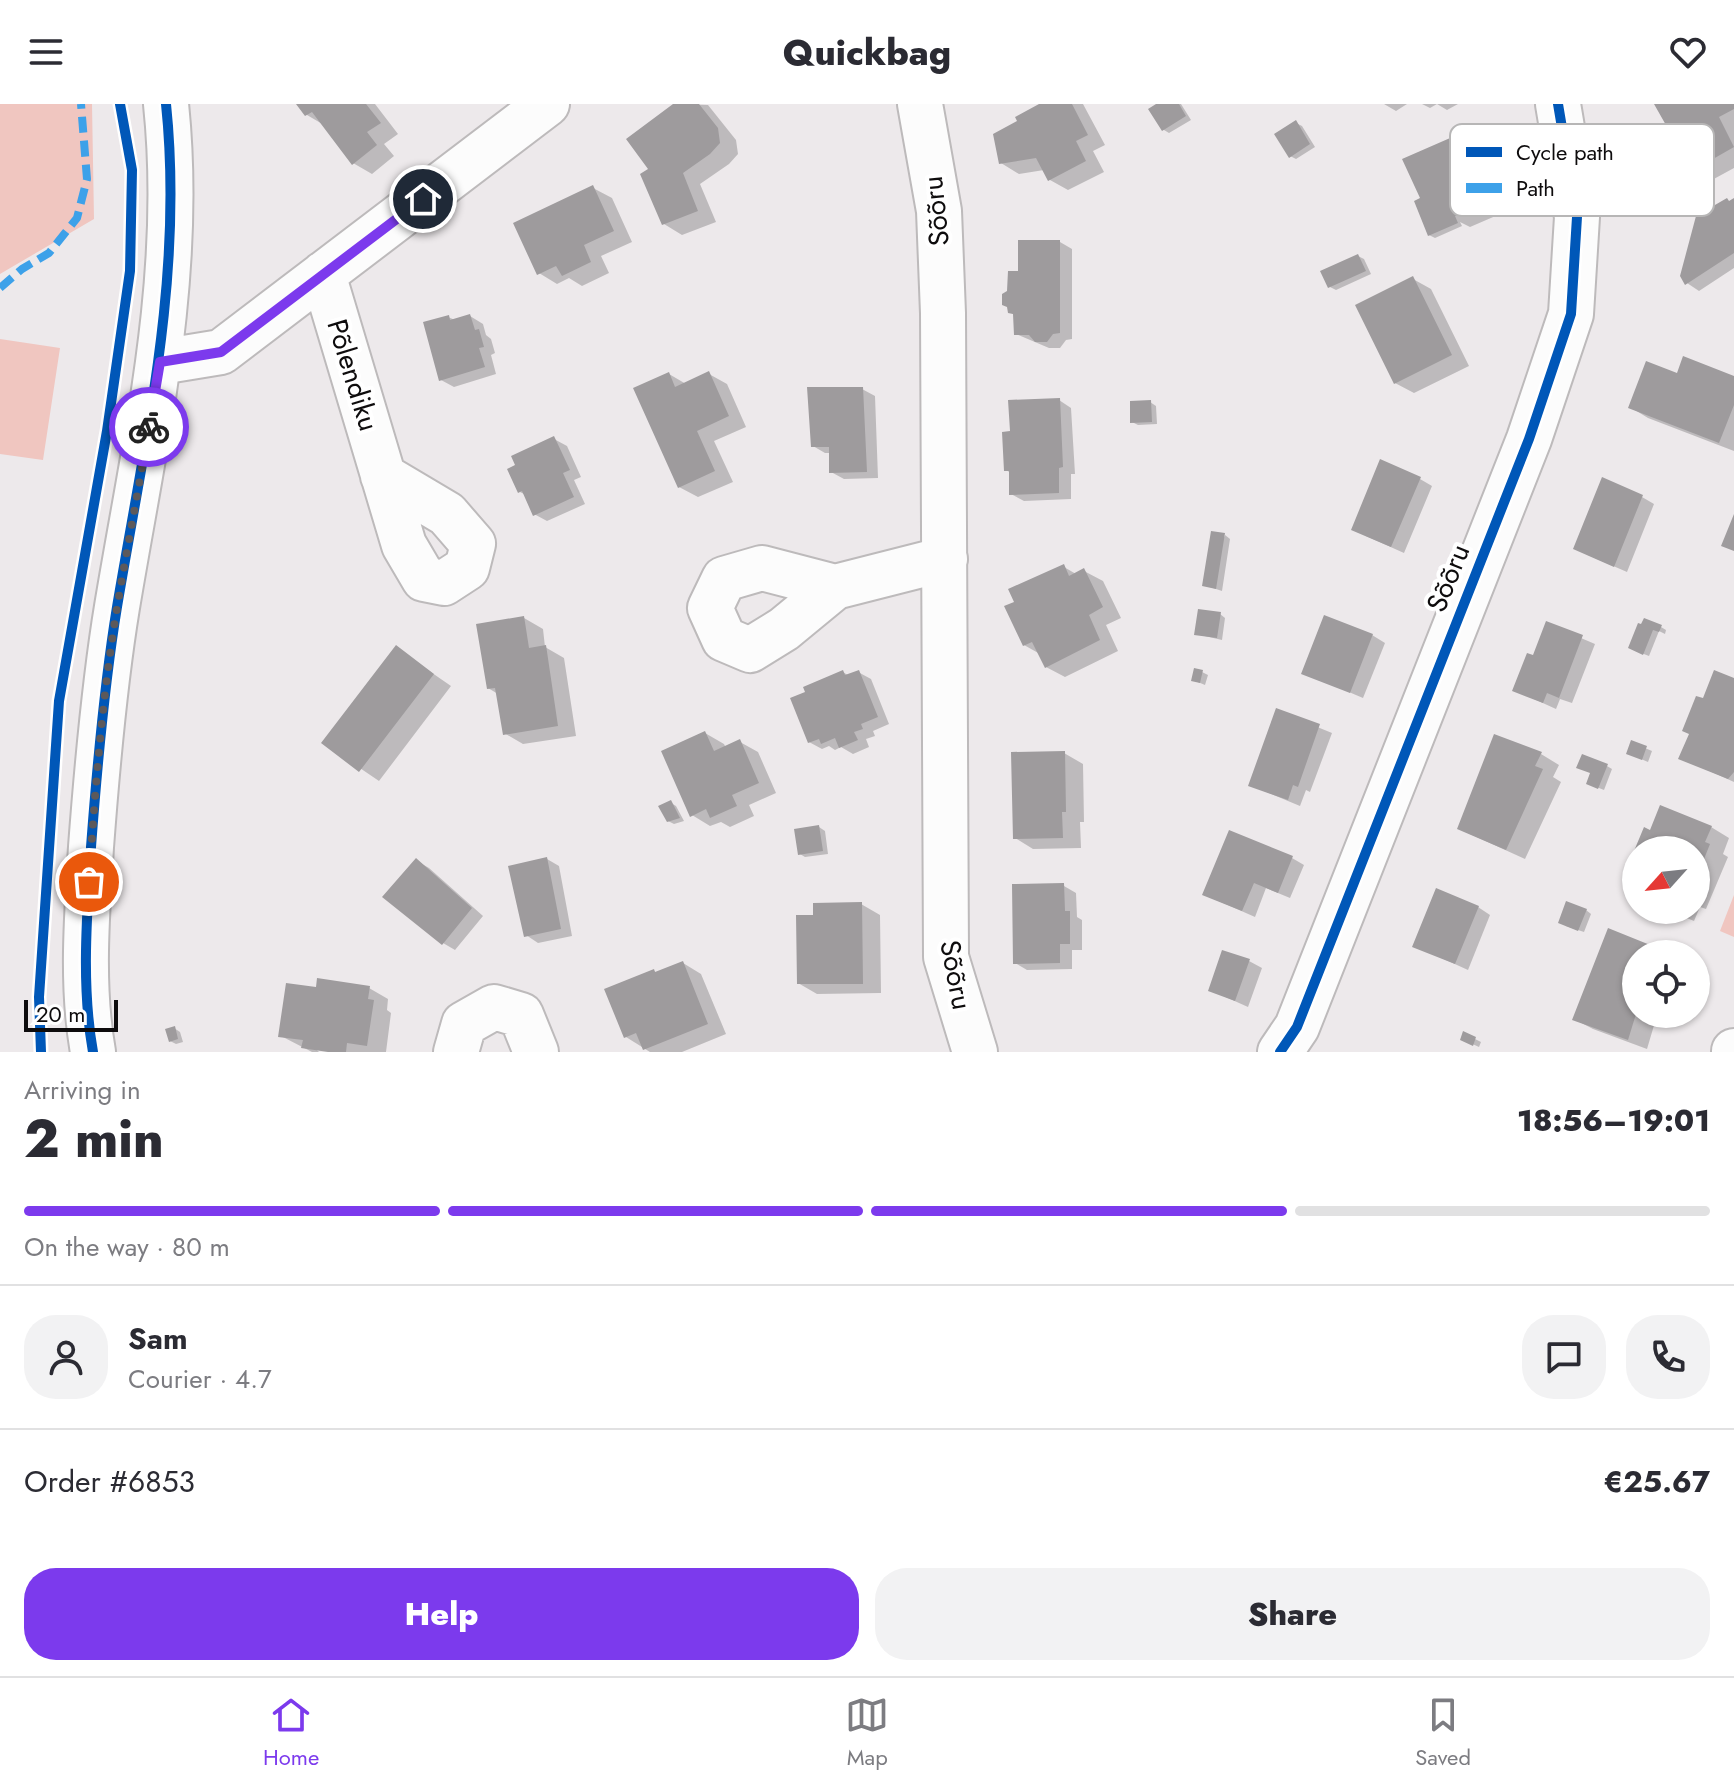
<!DOCTYPE html>
<meta charset="utf-8">
<style>
:root{--surface:#fff;--page:#f2f2f3;--text:#2b2b33;--muted:#7c7c81;--line:#e1e1e2;--accent:#7c3aed}
body{margin:0;font-family:Jost,sans-serif;background:var(--page);color:var(--text);height:100vh;display:flex;flex-direction:column;font-size:30px;white-space:nowrap}
*{box-sizing:border-box;margin:0}
p{font-size:26px;color:var(--muted)}
.icon{flex:none;width:44px;height:44px;fill:none;stroke:currentColor;stroke-width:2;stroke-linecap:round;stroke-linejoin:round}
.map{position:relative;height:948px;overflow:hidden}
.side{display:flex;flex-direction:column;background:var(--surface);flex:1}
.side>*{flex:none}
.needle{width:52px;rotate:243deg}
.fabs{position:absolute;left:1622px;top:732px;display:grid;gap:16px}
.fabs a{display:grid;place-items:center;width:88px;height:88px;border-radius:50%;background:var(--surface);box-shadow:0 2px 6px #0004;font-size:40px}
.scale{position:absolute;left:24px;bottom:20px;width:94px;box-sizing:border-box;padding-left:8px;border:4px solid #0e0c0d;border-top:0;font-size:22px;line-height:28px;white-space:nowrap;color:#0e0c0d;-webkit-text-stroke:6px #fff;paint-order:stroke}
.pin{position:absolute;display:grid;place-items:center;width:68px;height:68px;color:#fff;margin:-34px;border:4px solid #fff;border-radius:50%;box-shadow:0 2px 8px #0007}
.courier{position:absolute;display:grid;place-items:center;width:80px;height:80px;margin:-40px;border:6px solid #7c3aed;border-radius:50%;background:#fff;color:#222;box-shadow:0 2px 10px #0007}
.headline em{font-style:normal;font-weight:800}
.headline div{display:flex;flex-direction:column-reverse}
.headline{display:flex;align-items:center;justify-content:space-between;height:136px;padding:0 24px}
h1{font-size:52px;font-weight:800;line-height:60px}
.bar{display:grid;grid-template-columns:repeat(4,1fr);gap:12px 8px;align-content:center;height:96px;padding:0 24px}
.bar i{height:10px;border-radius:6px;background:var(--line)}
.bar .current{background:var(--accent)}
.bar p{grid-column:span 4}
.line{display:flex;align-items:center;gap:20px;padding:0 24px;border-top:2px solid var(--line)}
.line div{flex:1}
.round{display:grid;place-items:center;flex:none;width:84px;height:84px;border-radius:32px;background:var(--page)}
.button{display:flex;gap:16px;margin-top:auto;padding:16px 24px}
.button a{flex:1;height:92px;border-radius:32px;background:var(--accent);color:#fff;font-size:32px;font-weight:800;line-height:92px;text-align:center}
.button a+a{background:var(--page);color:var(--text)}
header{display:flex;justify-content:space-between;align-items:center;height:104px;padding:0 24px;background:var(--surface);font-size:36px;font-weight:800}
.menu{display:flex;justify-content:space-around;align-items:center;height:112px;border-top:2px solid var(--line);background:var(--surface);font-size:22px;color:var(--muted)}
.menu a{display:grid;justify-items:center;gap:4px}
.menu .current{color:var(--accent)}
.map>svg:first-child{display:block}
.green{fill:#f0c6c0}
.shadow{fill:#0003}
.building{fill:#9e9b9d}
.lines{fill:none;stroke-linecap:round;stroke-linejoin:round}
.minor-casing{stroke:#bdbabb;stroke-width:48}
.minor{stroke:#fcfcfc;stroke-width:44}
.quiet{stroke:#3da1e9;stroke-width:8;stroke-dasharray:16 8;stroke-linecap:butt}
.cycleway-casing{stroke:#fff;stroke-width:15}
.cycleway{stroke:#0057b8;stroke-width:10}
.done{stroke:#5c595b;stroke-width:8;stroke-dasharray:0 14.4}
.route{stroke:#7c3aed;stroke-width:10}
.labels{text-anchor:middle;dominant-baseline:central;stroke-width:8;stroke-linejoin:round;paint-order:stroke}
.street-label{font-size:28px;fill:#0e0c0d;stroke:#fff}
.key{fill:#fff;stroke:#b7b6b6;stroke-width:2}
.key-label{font-size:22px;fill:#0e0c0d}
</style>
<header><svg class="icon" aria-label="menu" viewBox="0 0 24 24"><path d="M4 6h16M4 12h16M4 18h16"/></svg>Quickbag<svg class="icon" aria-label="heart" viewBox="0 0 24 24"><path d="M12 20l-8-8c-3-5 5-10 8-4 3-6 11-1 8 4z"/></svg></header>
<div class="map">
<svg width="1734" height="948" viewBox="0 0 1734 948">
<rect width="100%" height="100%" fill="#ede9eb"/>
<path class="green" d="M0 0H92L94 115 0 170Z
M0 235 60 244 43 356 0 350Z
M1734 791V833L1720 827Z"/>
<path class="shadow" d="M298 0H375L398 30 384 40 394 52 372 70 353 59 324 21 307 11Z
M677 0 708 1 736 36 738 50 729 60 700 80 716 118 682 131 664 120 651 66Z
M1043 0H1083L1105 41 1093 47 1104 68 1068 86 1050 76 1044 66 1019 70 1001 59 1019 18Z
M1160 0H1181L1191 16 1169 29 1164 26Z
M1384 0H1407L1396 7Z
M1422 0H1458L1447 6 1437 0 1430 4Z
M1657 0H1734V64L1712 76 1693 65Z
M1296 19 1302 22 1315 43 1296 55 1290 52Z
M1457 34 1500 54 1521 101 1470 123 1460 118 1462 122 1435 134 1429 131 1422 96Z
M593 84 612 94 632 138 601 152 609 169 582 182 569 174 557 180 539 169Z
M1734 96V164L1699 187 1687 179 1730 98Z
M1060 138 1072 145V235L1066 236 1060 244H1049L1016 230 1015 211 1010 208 1009 189 1020 169Z
M1358 152 1364 155 1371 170 1336 186 1330 183Z
M1413 175 1431 185 1469 262 1414 289 1395 279Z
M470 212 483 220 486 231 491 235 495 249 491 251 496 270 454 283 441 276 448 213 455 216Z
M669 270 686 280 709 270 727 280 746 323 714 337 733 378 698 393 679 383Z
M1734 274V347L1648 314 1630 303Z
M862 285 875 292 878 374 844 375 831 368V349H825L813 342Z
M1059 296 1071 304 1075 370H1071V395L1024 397 1011 390V369L1006 366 1013 329Z
M1150 298 1156 302 1157 320 1138 321 1132 318Z
M554 335 567 342 581 373 574 376 585 400 547 417 534 410 526 391 520 388Z
M1420 375 1432 382 1404 449 1366 432Z
M1642 393 1654 400 1627 468 1588 451Z
M1225 431 1230 435 1222 487 1204 481Z
M1064 463 1076 470 1084 467 1103 477 1121 514 1106 521 1118 547 1065 573 1046 563 1040 550 1024 541Z
M1220 510 1225 514 1222 536 1196 530Z
M524 514 543 525 545 543 564 554 576 632 523 640 504 629 498 590 488 584Z
M1548 520 1595 540 1572 599 1560 595 1556 605 1514 586 1534 554Z
M1639 521 1661 523 1666 526 1665 530 1659 527 1649 552 1636 547Z
M1372 531 1385 539 1363 594 1304 569Z
M396 544 451 582 379 677 323 639Z
M843 568 849 572 858 568 871 575 889 620 873 627 875 632 866 635 869 643 853 650 841 643 835 646 829 642 822 645 809 638Z
M1202 568 1208 571 1205 581 1193 576Z
M1734 576V678L1681 654 1704 597Z
M1278 607 1332 629 1310 688 1306 686 1300 702 1250 681Z
M705 629 724 640 726 644 740 638 758 648 776 689 749 701 754 712 730 723 721 718 710 722 692 711Z
M1633 639 1652 647 1648 658 1634 652Z
M1064 649 1083 660 1084 718H1080L1081 744 1033 745 1015 734Z
M1541 650 1559 661 1553 673 1561 678 1525 755 1459 725Z
M1607 662 1612 665 1604 686 1594 682 1592 669Z
M671 699 676 702 684 717 674 720 668 717Z
M819 723 825 727 828 750 805 753 800 750Z
M1711 723 1729 734 1723 750 1728 753 1706 805 1700 803 1694 817 1667 806H1696V746H1637L1651 728Z
M1292 754 1304 761 1290 794 1266 784 1255 813 1205 791Z
M547 755 559 762 572 832 538 839 526 831Z
M417 757 429 764 483 812 455 846 443 839Z
M1064 782 1076 789 1077 813 1082 816V846H1072V865L1027 866 1015 859Z
M861 800 880 811 881 889 817 890 798 879 815 813Z
M1478 803 1490 811 1468 866 1415 842Z
M1586 806 1591 810 1584 828 1566 822Z
M1609 826 1664 850H1636V910H1670L1665 921 1655 918 1647 945 1593 925 1574 915Z
M1249 857 1262 864 1248 903 1210 886Z
M683 859 701 870 726 930 682 948H650L626 933 654 867 657 869Z
M369 884 388 895 387 906 391 909 386 948H342L315 944 319 948H312L281 932 317 886Z
M174 924 180 928 183 938 176 940 170 937Z
M1475 935 1481 938 1479 943 1468 938Z"/>
<path class="building" d="M296 0H366L381 19 367 28 377 41 352 61 312 8 305 12Z
M673 0H699L718 24 720 39 710 50 683 69 698 107 662 121 640 70 648 65 626 35Z
M1039 0H1072L1088 31 1076 37 1086 57 1048 77 1036 54 999 60 993 30 1017 17 1015 13Z
M1156 0H1179L1186 12 1162 27 1148 5Z
M1654 0H1734V5L1719 13 1734 43 1692 67Z
M1296 16 1310 40 1289 54 1274 30Z
M1457 31 1465 48 1482 41 1504 90 1455 112 1458 119 1428 132 1414 97 1420 94 1402 55Z
M593 81 614 127 584 141 591 158 562 172 556 162 537 171 513 119Z
M1727 94 1729 97 1734 94V149L1685 181 1680 172 1696 112Z
M1018 136H1060V229L1053 230 1047 238H1035L1029 231H1014L1013 210 1008 209 1007 203 1002 201V190L1007 187 1008 167H1018Z
M1358 150 1366 167 1328 184 1320 167Z
M1413 172 1452 251 1394 280 1355 201Z
M470 210 475 226 479 225 484 243 479 244 485 263 439 277 423 218 449 211 450 216Z
M1683 252 1734 272V301L1719 339 1628 304 1646 257 1677 269Z
M709 267 729 312 697 327 715 367 678 384 633 284 669 268 675 283Z
M807 283H863L867 368 829 369V343H811Z
M1060 294 1063 363 1059 364V389L1009 391V367H1004L1002 328 1010 327 1008 296Z
M1151 296 1152 318 1130 319V297Z
M554 332 570 366 563 369 574 393 533 412 522 387 518 389 507 365 515 361 511 352Z
M1380 355 1421 373 1391 443 1351 426Z
M1602 373 1643 391 1614 463 1573 445Z
M1734 410V447L1721 442Z
M1211 427 1225 429 1216 485 1202 482Z
M1064 460 1069 472 1084 464 1103 503 1089 511 1100 536 1045 564 1032 538 1023 542 1004 502 1014 498 1008 485Z
M1198 505 1221 508 1217 534 1194 531Z
M1324 511 1373 530 1350 589 1301 570Z
M524 512 529 544 546 541 558 622 503 631 495 584 487 585 476 520Z
M1644 514 1662 521 1659 528 1653 526 1643 551 1628 544 1638 519 1641 520Z
M1546 517 1583 531 1559 594 1547 589 1543 599 1512 587 1527 549 1533 551Z
M396 541 434 570 359 668 321 639Z
M1194 564 1203 566 1200 579 1191 577Z
M843 566 845 571 859 566 878 613 861 620 863 625 854 628 858 636 839 644 835 634 821 640 819 635 808 639 790 594 805 588 803 583Z
M1714 566 1734 574V668L1728 675 1678 655 1689 630 1682 627 1696 592 1703 594Z
M1276 604 1320 620 1298 683 1293 681 1288 696 1248 682Z
M705 627 714 647 740 635 759 679 732 691 737 702 710 714 706 705 690 713 661 647Z
M1494 630 1542 648 1535 662 1543 665 1506 746 1457 725Z
M1631 636 1647 642 1642 656 1626 650Z
M1065 647 1066 708H1062L1063 734 1013 735 1011 648Z
M1582 650 1608 660 1598 685 1586 680 1590 669 1576 664Z
M671 696 680 714 667 718 658 702Z
M1660 701 1712 722 1705 738 1710 740 1696 775V746H1636V762L1629 759 1644 723 1650 726Z
M819 721 823 747 798 751 794 725Z
M1229 726 1293 752 1278 789 1254 779 1242 807 1202 791Z
M547 753 561 825 524 833 508 762Z
M416 754 472 804 442 841 382 793Z
M1636 772V792L1629 789Z
M1064 779 1065 807H1070V840H1060V859L1013 860 1012 780Z
M1436 784 1479 802 1455 860 1412 843Z
M1566 797 1587 805 1578 827 1558 819Z
M862 798 863 880H797L796 811H813V799Z
M1608 824 1660 845 1658 850H1636V910L1628 936 1572 916Z
M1222 846 1250 855 1235 897 1208 887Z
M683 857 708 920 643 946 636 929 624 934 604 885 654 865 655 868Z
M317 874 370 882 368 895 374 896 367 942 347 939 346 948H328L301 944 303 936 278 933 286 879 316 883Z
M175 922 178 935 169 938 165 925Z
M1463 927 1476 933 1473 942 1460 936Z"/>
<g class="lines">
<defs>
<path id="minor" d="M920 0 939 107 943 209 946 853 975 948
M323 170 404 441 424 475 444 479 467 464 473 440 447 410 383 372
M160 258 221 248 547 0
M835 483 762 464 724 475 710 504 724 535 750 546 784 525 835 483 945 455
M93 948C81 881 87 811 91 743 97 663 104 582 117 503 145 335 184 172 166 0
M456 948 464 920 494 903 521 911 536 948
M1280 948 1297 923 1529 335 1571 210 1577 113 1558 0
M1734 948V947"/>
</defs>
<use href="#minor" class="minor-casing"/>
<use href="#minor" class="minor"/>
<path class="quiet" d="M0 184 22 165 49 149 77 114 87 75 81 0"/>
<defs>
<path id="cycleway" d="M41 948 39 893 59 597 107 327 130 167 132 66 120 0
M93 948C81 881 87 811 91 743 97 663 104 582 117 503 145 335 184 172 166 0
M1280 948 1297 923 1529 335 1571 210 1577 113 1558 0"/>
</defs>
<use href="#cycleway" class="cycleway-casing"/>
<use href="#cycleway" class="cycleway"/>
</g>
<g class="lines">
<path class="done" d="M89 778C95 686 102 595 117 504 127 444 139 384 149 323"/>
<path class="route" d="M149 323 160 258 221 248 423 95"/>
</g>
<g class="labels">
<g class="street-label">
<text transform="translate(936 107) rotate(-96)">Sõõru</text>
<text transform="translate(353 271) rotate(73)">Põlendiku</text>
<text transform="translate(1448 474) rotate(-68)">Sõõru</text>
<text transform="translate(956 871) rotate(79)">Sõõru</text>
</g>
</g>
<rect x="1450" y="20" width="264" height="92" rx="12" class="key"/>
<rect x="1466" y="43" width="36" height="10" fill="#0057b8"/>
<rect x="1466" y="79" width="36" height="10" fill="#3da1e9"/>
<g class="key-label">
<text x="1516" y="56">Cycle path</text>
<text x="1516" y="92">Path</text>
</g>
</svg>
<div class="fabs">
<a><svg class="needle" viewBox="-14 -14 28 28"><path d="M0-13l5 13h-10z" fill="#e53935"/><path d="M0 13l5-13h-10z" fill="#7c7c81"/></svg></a>
<a><svg class="icon" aria-label="locate" viewBox="0 0 24 24"><circle cx="12" cy="12" r="6"/><path d="M12 2v4M12 18v4M2 12h4M18 12h4"/></svg></a>
</div>
<div class="scale">20 m</div>
<div class="pin" style="left:89px;top:778px;background:#ea580c"><svg class="icon" aria-label="bag" viewBox="0 0 24 24"><path d="M5 8h14l-1 12H6zM9 8a3 3 0 0 1 6 0"/></svg></div>
<div class="pin" style="left:423px;top:95px;background:#1f2937"><svg class="icon" aria-label="home" viewBox="0 0 24 24"><path d="M3 11l9-7 9 7M6 9v11h12V9"/></svg></div>
<div class="courier" style="left:149px;top:323px"><svg class="icon" aria-label="bike" viewBox="0 0 24 24"><circle cx="6" cy="16" r="4"/><circle cx="18" cy="16" r="4"/><path d="M6 16l4-8h5l3 8M10 8l3 8H6M13 5h3"/></svg></div>
</div>
<section class="side">
<div class="headline"><div><h1>2 min</h1><p>Arriving in</p></div><em>18:56–19:01</em></div>
<div class="bar"><i class="current"></i><i class="current"></i><i class="current"></i><i></i><p>On the way · 80 m</p></div>
<div class="line" style="height:144px"><a class="round"><svg class="icon" aria-label="person" viewBox="0 0 24 24"><circle cx="12" cy="8" r="4"/><path d="M4 21q1-7 8-7t8 7"/></svg></a><div><b>Sam</b><p>Courier · 4.7</p></div><a class="round"><svg class="icon" aria-label="chat" viewBox="0 0 24 24"><path d="M4 5h16v11H9l-5 4z"/></svg></a><a class="round"><svg class="icon" aria-label="phone" viewBox="0 0 24 24"><path d="M5 4h4l2 5-3 2q2 4 5 5l2-3 5 2v4C11 20 4 13 5 4z"/></svg></a></div>
<div class="line" style="height:104px"><div>Order #6853</div><b>€25.67</b></div>
<div class="button"><a>Help</a><a>Share</a></div>
</section>
<nav class="menu">
<a class="current"><svg class="icon" aria-label="home" viewBox="0 0 24 24"><path d="M3 11l9-7 9 7M6 9v11h12V9"/></svg>Home</a>
<a><svg class="icon" aria-label="map" viewBox="0 0 24 24"><path d="M3 6l6-2 6 2 6-2v14l-6 2-6-2-6 2zM9 4v14M15 6v14"/></svg>Map</a>
<a><svg class="icon" aria-label="saved" viewBox="0 0 24 24"><path d="M7 4h10v16l-5-4-5 4z"/></svg>Saved</a>
</nav>
